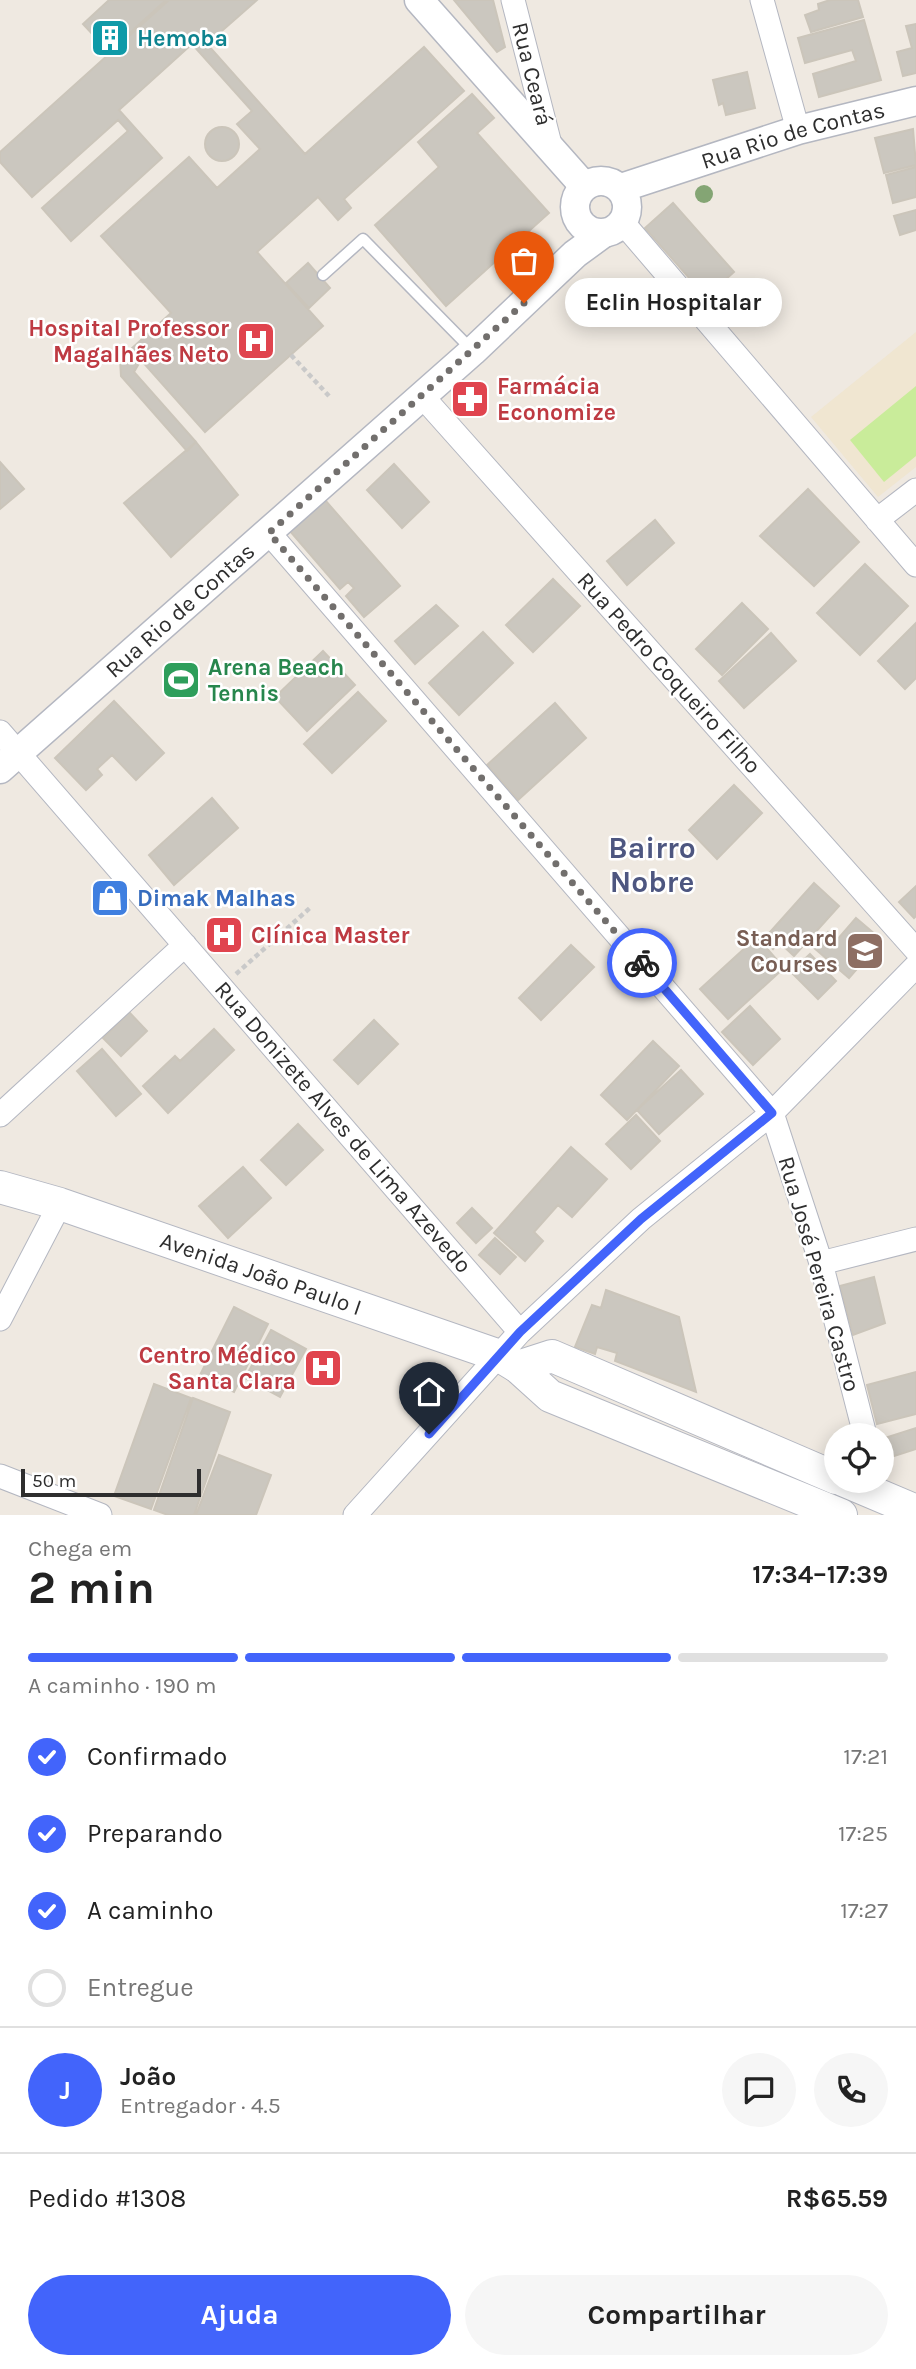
<!DOCTYPE html>
<html lang="pt">
<meta charset="utf-8">
<style>
:root{--surface:#fff;--page:#f6f6f6;--text:#222;--muted:#767676;--line:#e0e0e0;--accent:#4264fb}
body{margin:0;font-family:Karla,sans-serif;background:var(--page);color:var(--text);height:100vh;display:flex;flex-direction:column;font-size:26px;white-space:nowrap}
*{box-sizing:border-box;margin:0}
p{font-size:23px;color:var(--muted)}
.icon{flex:none;width:38px;height:38px;fill:none;stroke:currentColor;stroke-width:2;stroke-linecap:round;stroke-linejoin:round}
.map{position:relative;height:1515px;overflow:hidden}
.side{display:flex;flex-direction:column;background:var(--surface);flex:1}
.side>*{flex:none}
.tools{position:absolute;left:824px;top:1423px;display:grid;gap:14px}
.tools a{display:grid;place-items:center;width:70px;height:70px;border-radius:50%;background:var(--surface);box-shadow:0 4px 18px #0003;font-size:35px}
.scale{position:absolute;left:21px;bottom:18px;width:180px;box-sizing:border-box;padding-left:7px;border:4px solid #2e2e2e;border-top:0;font-size:19px;line-height:24px;white-space:nowrap;color:#2e2e2e;-webkit-text-stroke:5px #fff;paint-order:stroke}
.pin{position:absolute;display:grid;place-items:center;width:60px;height:60px;color:#fff;margin:-72px -30px;border-radius:50% 50% 50% 0;rotate:-45deg;box-shadow:0 0 7px #0007}
.pin .icon{rotate:45deg}
.courier{position:absolute;display:grid;place-items:center;width:70px;height:70px;margin:-35px;border:5px solid #4264fb;border-radius:50%;background:#fff;color:#222;box-shadow:0 2px 9px #0007}
.bubble{position:absolute;height:49px;border-radius:24px;background:var(--surface);box-shadow:0 4px 18px #0003;font-size:23px;font-weight:700;line-height:49px;text-align:center}
.head em{font-style:normal;font-weight:700}
.head div{display:flex;flex-direction:column-reverse}
.head{display:flex;align-items:center;justify-content:space-between;height:119px;padding:0 28px}
h1{font-size:46px;font-weight:700;line-height:52px}
.bar{display:grid;grid-template-columns:repeat(4,1fr);gap:10px 7px;align-content:center;height:84px;padding:0 28px}
.bar i{height:9px;border-radius:5px;background:var(--line)}
.bar .on{background:var(--accent)}
.bar p{grid-column:span 4}
.line{display:flex;align-items:center;gap:18px;padding:0 28px;border-top:2px solid var(--line)}
.line div{flex:1}
.round{display:grid;place-items:center;flex:none;width:74px;height:74px;border-radius:37px;background:var(--page)}
ol{padding:0 28px;list-style:none}
li{display:flex;align-items:center;gap:21px;height:77px}
li p{margin-inline-start:auto}
li .icon{padding:7px;border-radius:50%;background:var(--accent);color:#fff;stroke-width:4}
li:last-child{color:var(--muted)}
li i{width:38px;height:38px;border:4px solid var(--line);border-radius:50%}
.button{display:flex;gap:14px;margin-top:auto;padding:14px 28px}
.button a{flex:1;height:80px;border-radius:42px;background:var(--accent);color:#fff;font-size:28px;font-weight:700;line-height:80px;text-align:center}
.button a+a{background:var(--page);color:var(--text)}
.map>svg:first-child{display:block}
.education{fill:#f0e6d1}
.pitch{fill:#c9ec9a}
.building{fill:#cbc7bf;stroke:#cbc5ba;stroke-width:2}
.lines{fill:none;stroke-linecap:round;stroke-linejoin:round}
.service-casing{stroke:#b4b7c1;stroke-width:13}
.minor-casing{stroke:#b4b7c1;stroke-width:25}
.tertiary-casing{stroke:#b4b7c1;stroke-width:31}
.secondary-casing{stroke:#b4b7c1;stroke-width:34}
.path{stroke:#c9c9c9;stroke-width:4.5;stroke-dasharray:5 3.5;stroke-linecap:butt}
.service{stroke:#fff;stroke-width:10}
.minor{stroke:#fff;stroke-width:23}
.tertiary{stroke:#fff;stroke-width:28}
.secondary{stroke:#fff;stroke-width:32}
.tree{fill:#84a574}
.done{stroke:#726f6d;stroke-width:7;stroke-dasharray:0 12.6}
.route{stroke:#4264fb;stroke-width:9}
.labels{text-anchor:middle;dominant-baseline:central;stroke-width:5;stroke-linejoin:round;paint-order:stroke}
.culture-label{font-size:23px;font-weight:bold;fill:#0d838f;stroke:#fff;text-anchor:start}
.street-label{font-size:23px;fill:#2e2e2e;stroke:#fff}
.health-label{font-size:23px;font-weight:bold;fill:#be3a42;stroke:#fff;text-anchor:end}
.leisure-label{font-size:23px;font-weight:bold;fill:#27864d;stroke:#fff;text-anchor:start}
.shop-label{font-size:23px;font-weight:bold;fill:#366cbe;stroke:#fff;text-anchor:start}
.education-label{font-size:23px;font-weight:bold;fill:#785e54;stroke:#fff;text-anchor:end}
.district-label{font-size:30px;font-weight:bold;fill:#4d5680;stroke:#fff}
</style>
<div class="map">
<svg width="916" height="1515" viewBox="0 0 916 1515">
<rect width="100%" height="100%" fill="#efe9e1"/>
<path class="education" d="M916 332V467L878 497 811 417Z"/>
<path class="pitch" d="M916 386V456L884 482 850 440Z"/>
<path class="building" d="M109 0H166L109 52 83 24Z
M169 0H257L207 44 305 154 424 47 464 91 344 199 351 208 338 220 318 197 257 252 323 326 205 432 141 360 134 372 196 442 187 451 121 376 120 359 171 313 101 236 189 157 217 188 260 149 237 124 252 111 192 44 119 110 162 158 71 241 42 208 128 131 118 120 32 197 0 162V152Z
M454 0H493L505 47 497 52Z
M830 0H858L863 17 811 32 805 15 819 10 818 4Z
M864 20 881 80 819 97 813 74 856 61 852 50 805 63 798 38Z
M916 24V73L903 76 897 52 912 48 906 26Z
M747 72 755 108 726 115 723 103 719 105 713 80Z
M472 94 494 118 477 133 549 213 446 306 375 225 439 167 418 142Z
M205 144a17 17 0 1 1 34 0a17 17 0 1 1-34 0Z
M913 129 916 165 884 173 875 138Z
M916 167V197L893 203 886 175Z
M673 203 734 272 706 297 645 228Z
M916 210V230L900 235 894 216Z
M308 263 330 288 309 308 286 283Z
M196 442 238 495 171 557 124 503Z
M0 462 24 489 0 509Z
M394 464 429 502 402 528 367 490Z
M808 489 859 542 814 586 760 536Z
M325 500 400 586 364 617 346 596 354 588 348 582 340 589 290 531Z
M655 520 674 543 627 585 607 561Z
M865 564 908 606 860 655 817 613Z
M553 579 580 606 533 652 506 625Z
M742 603 768 629 722 675 696 649Z
M436 605 458 626 415 664 395 641Z
M916 623V678L905 689 878 661Z
M483 632 513 663 459 715 429 683Z
M771 633 796 661 744 708 719 681Z
M323 651 355 685 307 731 275 697Z
M358 692 386 721 332 773 304 744Z
M114 701 164 753 136 780 112 755 97 769 102 775 86 790 55 758Z
M555 703 586 738 518 800 487 765Z
M734 785 762 813 717 859 689 830Z
M212 798 238 828 174 885 149 855Z
M814 883 839 906 794 956 779 942 773 949 763 940Z
M916 886V916L914 918 899 902Z
M856 918 882 940 849 978 814 948 828 932 837 940Z
M757 937 784 968 728 1019 700 989Z
M571 945 594 967 541 1020 519 998Z
M810 954 836 981 818 999 791 972Z
M750 1006 780 1039 753 1065 722 1032Z
M129 1012 147 1031 121 1056 103 1038Z
M374 1020 398 1044 358 1084 334 1060Z
M214 1029 234 1050 168 1113 143 1086 175 1056 180 1061Z
M653 1041 679 1066 627 1120 601 1095Z
M102 1049 141 1094 116 1116 77 1071Z
M681 1070 703 1094 659 1134 637 1110Z
M636 1115 660 1141 631 1169 606 1144Z
M298 1124 323 1150 286 1185 261 1160Z
M571 1147 607 1179 572 1217 558 1205 534 1232 543 1241 525 1261 494 1233Z
M243 1167 271 1198 228 1238 199 1206Z
M472 1208 492 1228 476 1243 457 1223Z
M495 1238 516 1257 500 1274 479 1255Z
M874 1277 885 1323 853 1335 840 1286Z
M606 1290 679 1317 696 1392 615 1361 617 1353 597 1347 595 1354 575 1347 592 1305 601 1308Z
M234 1307 268 1324 234 1392 200 1375Z
M271 1330 306 1349 280 1397 245 1378Z
M916 1372V1414L877 1424 867 1385Z
M154 1384 191 1398 151 1509 114 1496Z
M193 1398 230 1412 194 1515H168L154 1510Z
M916 1428V1449L888 1458 882 1439Z
M219 1455 271 1475 256 1515H196Z"/>
<g class="lines">
<defs>
<path id="service" d="M323 275 363 239 473 351"/>
<path id="minor" d="M513 0 551 148
M762 0 798 130
M624 224 916 565
M422 396 916 950
M877 520 916 490
M269 533 772 1113 821 1263 865 1435
M0 732 520 1332
M0 1115 185 945
M821 1263 916 1239
M0 1319 60 1204
M0 1476 100 1515
M355 1515 520 1332 641 1219 772 1113 916 966"/>
<g id="tertiary">
<path d="M419 0 584 186"/>
<circle cx="601" cy="207" r="26"/>
<path id="s1" d="M621 188 798 130 916 101"/>
<path id="s2" d="M0 769 473 351 575 254 601 235"/>
</g>
<g id="secondary">
<path id="s3" d="M0 1187 60 1204 500 1356 518 1367 550 1396 841 1515"/>
<path d="M518 1367 552 1356 836 1478"/>
<path d="M843 1480 916 1511"/>
</g>
</defs>
<use href="#service" class="service-casing"/>
<use href="#minor" class="minor-casing"/>
<use href="#tertiary" class="tertiary-casing"/>
<use href="#secondary" class="secondary-casing"/>
<path class="path" d="M291 355 329 396
M236 974 311 907"/>
<use href="#service" class="service"/>
<use href="#minor" class="minor"/>
<use href="#tertiary" class="tertiary"/>
<use href="#secondary" class="secondary"/>
</g>
<circle class="tree" cx="704" cy="194" r="9"/>
<g class="lines">
<path class="done" d="M524 303 269 533 642 963"/>
<path class="route" d="M429 1434 520 1332 641 1219 772 1113 642 963"/>
</g>
<defs>
<symbol id="building-square" viewBox="-11 -11 22 22"><rect x="-9" y="-9" width="18" height="18" rx="4" fill="#0f9aa8" stroke="#fff"/><path d="M-4-6H4V6H1V3H-1V6H-4ZM-2.5-4.3h1.7v1.8h-1.7ZM.8-4.3h1.7v1.8H.8ZM-2.5-1h1.7V.8h-1.7ZM.8-1h1.7V.8H.8Z" fill="#fff"/></symbol>
<symbol id="hospital-square" viewBox="-11 -11 22 22"><rect x="-9" y="-9" width="18" height="18" rx="4" fill="#e0444e" stroke="#fff"/><path d="M-5-5h3v3.5h4V-5h3V5h-3V1.5h-4V5h-3Z" fill="#fff"/></symbol>
<symbol id="pharmacy-square" viewBox="-11 -11 22 22"><rect x="-9" y="-9" width="18" height="18" rx="4" fill="#e0444e" stroke="#fff"/><path d="M-2-6h4v4h4v4h-4v4h-4v-4h-4v-4h4Z" fill="#fff"/></symbol>
<symbol id="stadium-square" viewBox="-11 -11 22 22"><rect x="-9" y="-9" width="18" height="18" rx="4" fill="#2e9e5b" stroke="#fff"/><path d="M0-5a6.5 5 0 1 0 0 10a6.5 5 0 1 0 0-10ZM-3.5-1.8h7v3.6h-7Z" fill="#fff"/></symbol>
<symbol id="shop-square" viewBox="-11 -11 22 22"><rect x="-9" y="-9" width="18" height="18" rx="4" fill="#3f7fe0" stroke="#fff"/><path d="M-5-2.5h2.3a2.7 3.5 0 0 1 5.4 0H5L5.5 6h-11ZM-1.5-2.5h3a1.5 2.3 0 0 0-3 0Z" fill="#fff"/></symbol>
<symbol id="school-square" viewBox="-11 -11 22 22"><rect x="-9" y="-9" width="18" height="18" rx="4" fill="#8d6e63" stroke="#fff"/><path d="M0-5L7-2L0 1L-7-2ZM-4 1L0 2.5L4 1V4Q0 6-4 4Z" fill="#fff"/></symbol>
</defs>
<g fill-rule="evenodd">
<use href="#building-square" x="88" y="16" width="44" height="44"/>
<use href="#hospital-square" x="234" y="319" width="44" height="44"/>
<use href="#pharmacy-square" x="448" y="377" width="44" height="44"/>
<use href="#stadium-square" x="159" y="658" width="44" height="44"/>
<use href="#shop-square" x="88" y="876" width="44" height="44"/>
<use href="#hospital-square" x="202" y="913" width="44" height="44"/>
<use href="#school-square" x="843" y="929" width="44" height="44"/>
<use href="#hospital-square" x="301" y="1346" width="44" height="44"/>
</g>
<g class="labels">
<g class="culture-label">
<text x="137" y="38">Hemoba</text>
</g>
<g class="street-label">
<text transform="translate(532 74) rotate(76)">Rua Ceará</text>
<text stroke="none"><textPath href="#s1" startOffset="180">Rua Rio de Contas</textPath></text>
<text stroke="none"><textPath href="#s2" startOffset="240">Rua Rio de Contas</textPath></text>
<text transform="translate(669 673) rotate(48)">Rua Pedro Coqueiro Filho</text>
<text transform="translate(343 1127) rotate(49)">Rua Donizete Alves de Lima Azevedo</text>
<text stroke="none"><textPath href="#s3" startOffset="275">Avenida João Paulo I</textPath></text>
<text transform="translate(819 1274) rotate(74)">Rua José Pereira Castro</text>
</g>
<g class="health-label">
<text x="229" y="328">Hospital Professor<tspan x="229" dy="26">Magalhães Neto</tspan></text>
<text x="497" y="386" text-anchor="start">Farmácia<tspan x="497" dy="26">Economize</tspan></text>
<text x="251" y="935" text-anchor="start">Clínica Master</text>
<text x="296" y="1355">Centro Médico<tspan x="296" dy="26">Santa Clara</tspan></text>
</g>
<g class="leisure-label">
<text x="208" y="667">Arena Beach<tspan x="208" dy="26">Tennis</tspan></text>
</g>
<g class="shop-label">
<text x="137" y="898">Dimak Malhas</text>
</g>
<g class="education-label">
<text x="838" y="938">Standard<tspan x="838" dy="26">Courses</tspan></text>
</g>
<g class="district-label">
<text x="652" y="848">Bairro<tspan x="652" dy="34">Nobre</tspan></text>
</g>
</g>
</svg>
<div class="tools">
<a><svg class="icon" aria-label="locate" viewBox="0 0 24 24"><circle cx="12" cy="12" r="6"/><path d="M12 2v4M12 18v4M2 12h4M18 12h4"/></svg></a>
</div>
<div class="scale">50 m</div>
<div class="pin" style="left:524px;top:303px;background:#ea580c"><svg class="icon" aria-label="bag" viewBox="0 0 24 24"><path d="M5 8h14l-1 12H6zM9 8a3 3 0 0 1 6 0"/></svg></div>
<div class="pin" style="left:429px;top:1434px;background:#1f2937"><svg class="icon" aria-label="home" viewBox="0 0 24 24"><path d="M3 11l9-7 9 7M6 9v11h12V9"/></svg></div>
<div class="courier" style="left:642px;top:963px"><svg class="icon" aria-label="bike" viewBox="0 0 24 24"><circle cx="6" cy="16" r="4"/><circle cx="18" cy="16" r="4"/><path d="M6 16l4-8h5l3 8M10 8l3 8H6M13 5h3"/></svg></div>
<div class="bubble" style="left:565px;top:278px;width:217px">Eclin Hospitalar</div>
</div>
<section class="side">
<div class="head"><div><h1>2 min</h1><p>Chega em</p></div><em>17:34–17:39</em></div>
<div class="bar"><i class="on"></i><i class="on"></i><i class="on"></i><i></i><p>A caminho · 190 m</p></div>
<ol>
<li><svg class="icon" aria-label="check" viewBox="0 0 24 24"><path d="M5 12l5 5 9-10"/></svg>Confirmado<p>17:21</p></li>
<li><svg class="icon" aria-label="check" viewBox="0 0 24 24"><path d="M5 12l5 5 9-10"/></svg>Preparando<p>17:25</p></li>
<li><svg class="icon" aria-label="check" viewBox="0 0 24 24"><path d="M5 12l5 5 9-10"/></svg>A caminho<p>17:27</p></li>
<li><i></i>Entregue</li>
</ol>
<div class="line" style="height:126px"><b class="round" style="background:var(--accent);color:#fff">J</b><div><b>João</b><p>Entregador · 4.5</p></div><a class="round"><svg class="icon" aria-label="chat" viewBox="0 0 24 24"><path d="M4 5h16v11H9l-5 4z"/></svg></a><a class="round"><svg class="icon" aria-label="phone" viewBox="0 0 24 24"><path d="M5 4h4l2 5-3 2q2 4 5 5l2-3 5 2v4C11 20 4 13 5 4z"/></svg></a></div>
<div class="line" style="height:91px"><div>Pedido #1308</div><b>R$65.59</b></div>
<div class="button"><a>Ajuda</a><a>Compartilhar</a></div>
</section>
